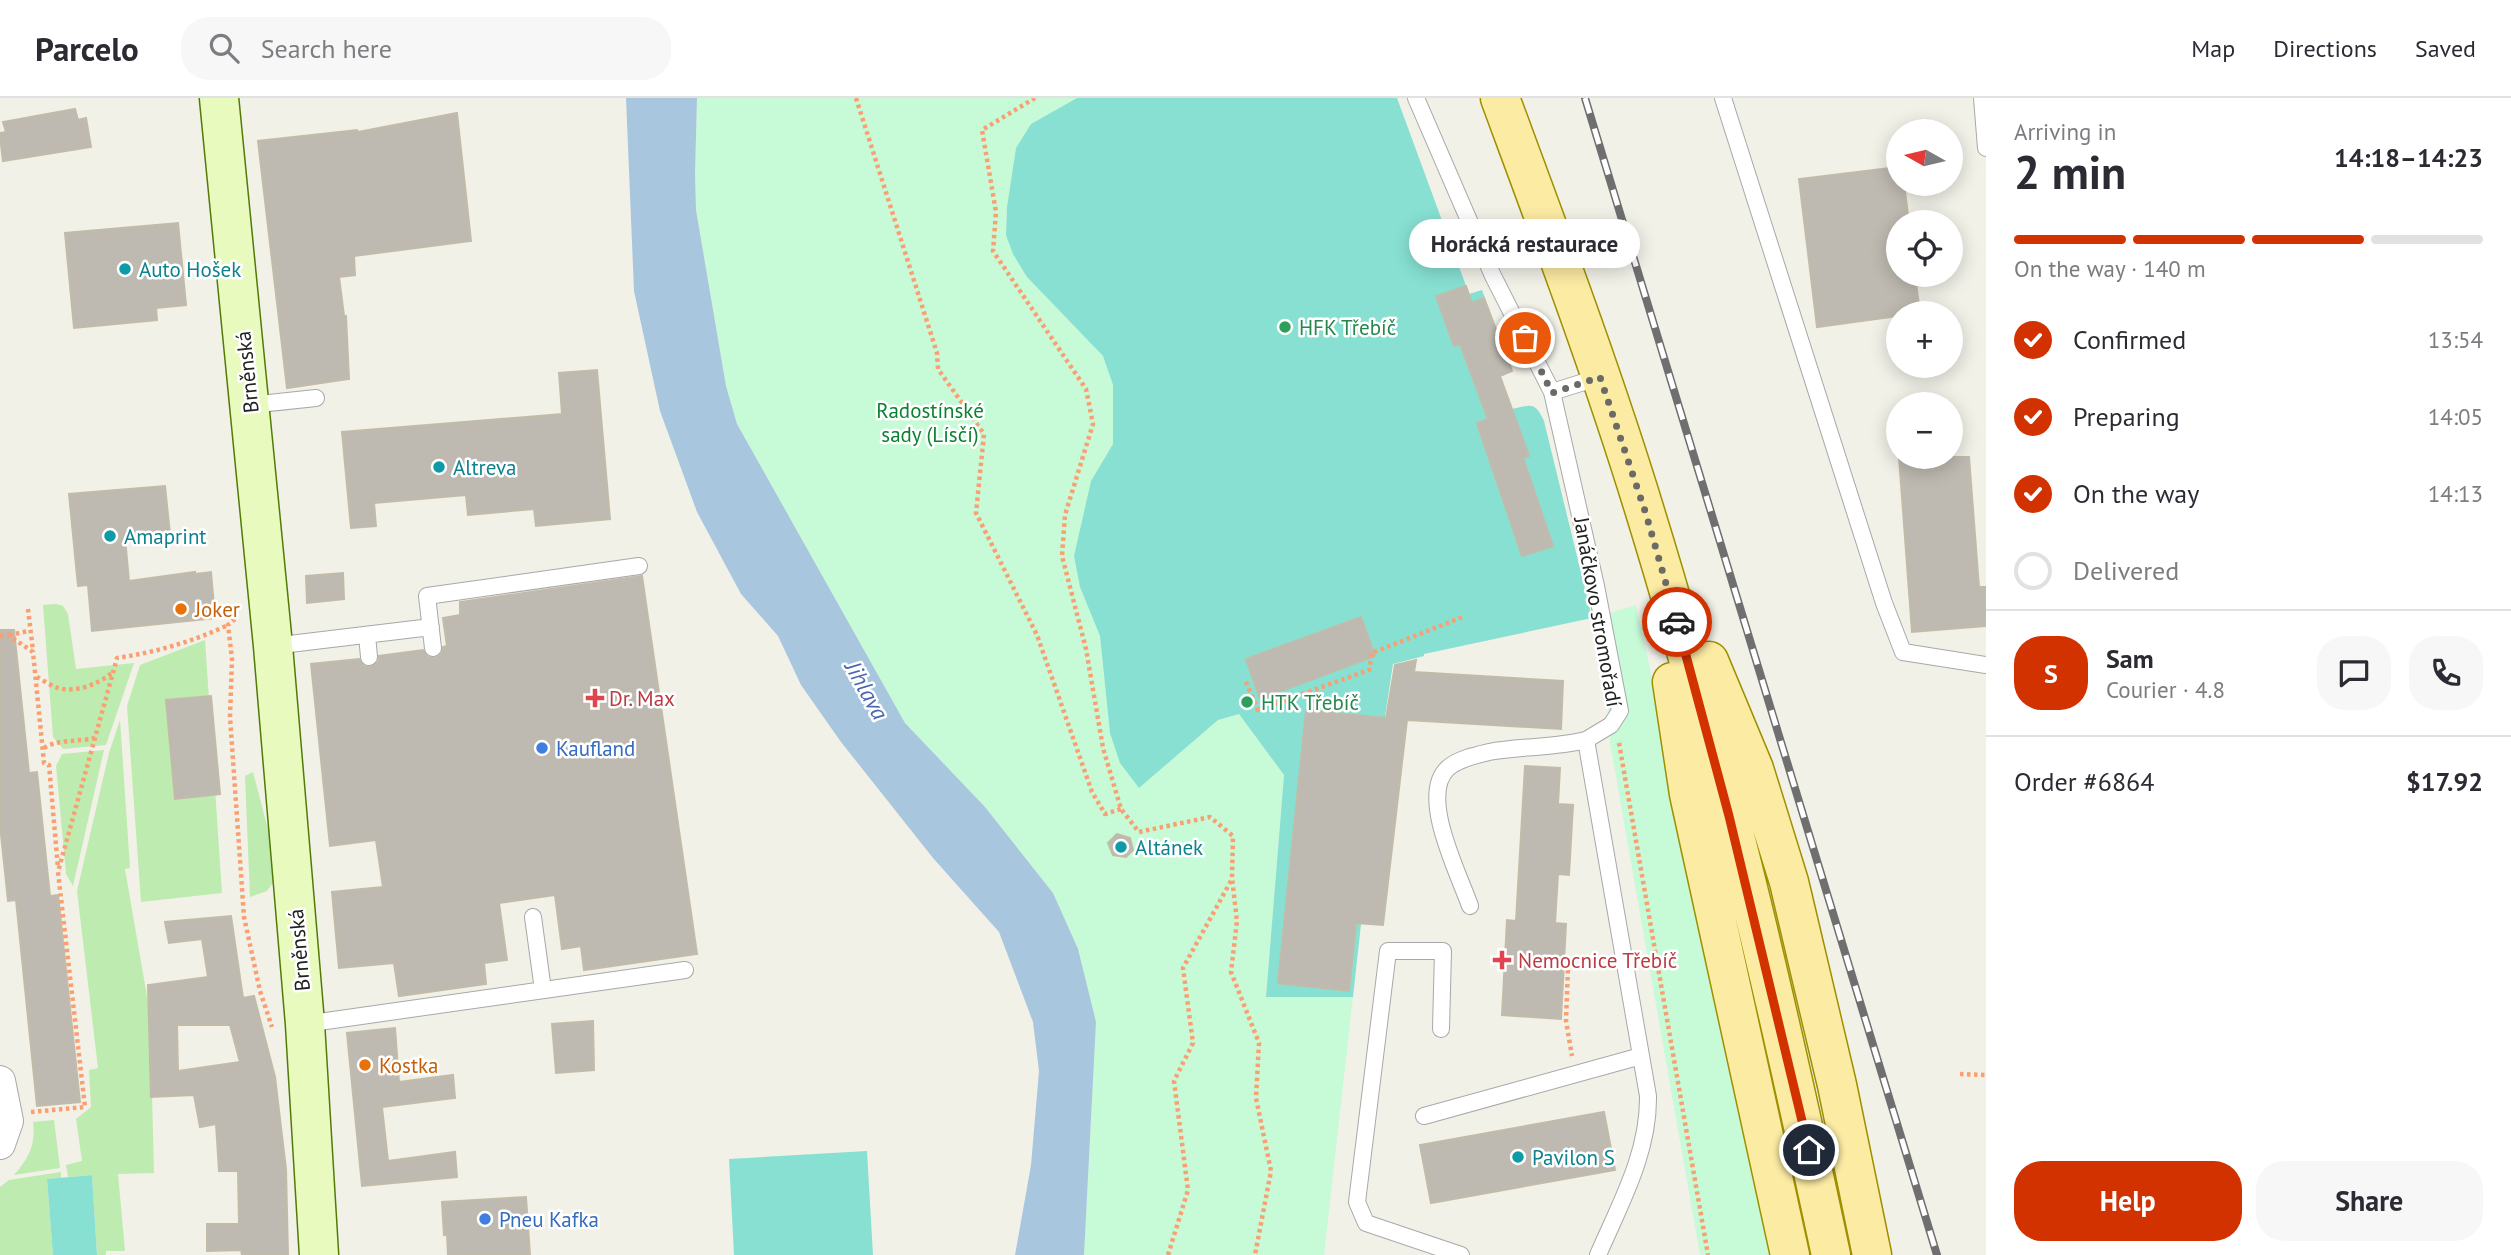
<!DOCTYPE html>
<meta charset="utf-8">
<style>
:root{--surface:#fff;--page:#f7f7f7;--text:#2b2b33;--muted:#7c7c81;--line:#e1e1e2;--accent:#d23200}
body{margin:0;font-family:"PT Sans",sans-serif;background:var(--page);color:var(--text);height:100vh;display:flex;flex-direction:column;font-size:26px;white-space:nowrap}
*{box-sizing:border-box;margin:0}
p{font-size:23px;color:var(--muted)}
.icon{flex:none;width:38px;height:38px;fill:none;stroke:currentColor;stroke-width:2;stroke-linecap:round;stroke-linejoin:round}
.map{position:relative;flex:1;overflow:hidden}
.sheet{display:flex;flex-direction:column;background:var(--surface);width:525px}
.sheet>*{flex:none}
.needle{width:46px;rotate:278deg}
.tools{position:absolute;left:1886px;top:21px;display:grid;gap:14px}
.tools a{display:grid;place-items:center;width:77px;height:77px;border-radius:50%;background:var(--surface);box-shadow:0 4px 18px #0003;font-size:35px}
.pin{position:absolute;display:grid;place-items:center;width:60px;height:60px;color:#fff;margin:-30px;border:4px solid #fff;border-radius:50%;box-shadow:0 2px 7px #0007}
.courier{position:absolute;display:grid;place-items:center;width:70px;height:70px;margin:-35px;border:5px solid #d23200;border-radius:50%;background:#fff;color:#222;box-shadow:0 2px 9px #0007}
.bubble{position:absolute;height:49px;border-radius:24px;background:var(--surface);box-shadow:0 4px 18px #0003;font-size:23px;font-weight:700;line-height:49px;text-align:center}
.overview em{font-style:normal;font-weight:700}
.overview div{display:flex;flex-direction:column-reverse}
.overview{display:flex;align-items:center;justify-content:space-between;height:119px;padding:0 28px}
h1{font-size:46px;font-weight:700;line-height:52px}
.bar{display:grid;grid-template-columns:repeat(4,1fr);gap:10px 7px;align-content:center;height:84px;padding:0 28px}
.bar i{height:9px;border-radius:5px;background:var(--line)}
.bar .active{background:var(--accent)}
.bar p{grid-column:span 4}
.line{display:flex;align-items:center;gap:18px;padding:0 28px;border-top:2px solid var(--line)}
.line div{flex:1}
.round{display:grid;place-items:center;flex:none;width:74px;height:74px;border-radius:28px;background:var(--page)}
ol{padding:0 28px;list-style:none}
li{display:flex;align-items:center;gap:21px;height:77px}
li p{margin-inline-start:auto}
li .icon{padding:7px;border-radius:50%;background:var(--accent);color:#fff;stroke-width:4}
li:last-child{color:var(--muted)}
li i{width:38px;height:38px;border:4px solid var(--line);border-radius:50%}
.primary-button{display:flex;gap:14px;margin-top:auto;padding:14px 28px}
.primary-button a{flex:1;height:80px;border-radius:28px;background:var(--accent);color:#fff;font-size:28px;font-weight:700;line-height:80px;text-align:center}
.primary-button a+a{background:var(--page);color:var(--text)}
header{display:flex;align-items:center;gap:42px;box-sizing:border-box;height:98px;padding:0 35px;background:var(--surface);border-bottom:2px solid var(--line)}
header strong{font-size:33px}
nav{display:flex;gap:38px;margin-inline-start:auto;font-size:24px}
.search{width:490px;height:63px;background:var(--page);display:flex;align-items:center;gap:18px;box-sizing:border-box;padding:0 24px;border-radius:28px;color:var(--muted);font-size:26px}
main{display:flex;flex:1;min-height:0}
.map>svg:first-child{display:block}
.grass{fill:#beebaf}
.park{fill:#c7fad7}
.pitch{fill:#87e0d2}
.water{fill:#a9c6df}
.building{fill:#bebab1;stroke:#c3bbaa;stroke-width:2;fill-rule:evenodd}
.lines{fill:none;stroke-linecap:round;stroke-linejoin:round}
.lane-casing{stroke:#a8a8a8;stroke-width:18}
.street-casing{stroke:#a8a8a8;stroke-width:32}
.secondary-casing{stroke:#527b05;stroke-width:41}
.primary-casing{stroke:#9e9000;stroke-width:41}
.path{stroke:#fa9f71;stroke-width:4.5;stroke-dasharray:3.5 3.5;stroke-linecap:butt}
.lane{stroke:#fff;stroke-width:16}
.street{stroke:#fff;stroke-width:30}
.secondary{stroke:#e8fabe;stroke-width:38}
.primary{stroke:#fceba3;stroke-width:38}
.rail-casing{stroke:#6f6f6f;stroke-width:8}
.rail{stroke:#fff;stroke-width:5;stroke-dasharray:16;stroke-linecap:butt}
.done{stroke:#6a6a67;stroke-width:7;stroke-dasharray:0 12.6}
.route{stroke:#d23200;stroke-width:9}
.culture-dot{fill:#0f9aa8;stroke:#fff;stroke-width:2.5}
.leisure-dot{fill:#2e9e5b;stroke:#fff;stroke-width:2.5}
.food-dot{fill:#e8710a;stroke:#fff;stroke-width:2.5}
.health-dot{fill:#e0444e;stroke:#fff;stroke-width:2.5}
.shop-dot{fill:#3f7fe0;stroke:#fff;stroke-width:2.5}
.labels{text-anchor:middle;dominant-baseline:central;stroke-width:5;stroke-linejoin:round;paint-order:stroke}
.culture-label{font-size:21px;fill:#0d838f;stroke:#fff;text-anchor:start}
.leisure-label{font-size:21px;fill:#27864d;stroke:#fff;text-anchor:start}
.street-label{font-size:21px;fill:#212121;stroke:#fff}
.park-label{font-size:21px;fill:#0c8232;stroke:#fff}
.food-label{font-size:21px;fill:#c56008;stroke:#fff;text-anchor:start}
.health-label{font-size:21px;fill:#be3a42;stroke:#fff;text-anchor:start}
.shop-label{font-size:21px;fill:#366cbe;stroke:#fff;text-anchor:start}
.water-label{font-size:23px;font-style:italic;fill:#4c67b2;stroke:#fff}
</style>
<header>
<strong>Parcelo</strong>
<div class="search"><svg class="icon" aria-label="search" viewBox="0 0 24 24"><circle cx="10" cy="10" r="6"/><path d="M15 15l6 6"/></svg>Search here</div>
<nav><a>Map</a><a>Directions</a><a>Saved</a></nav>
</header>
<main>
<div class="map">
<svg width="1986" height="1157" viewBox="0 0 1986 1157">
<rect width="100%" height="100%" fill="#f1f1e8"/>
<path class="grass" d="M56 506 63 508 68 516 76 571 134 565 106 647 63 651 53 639 43 507Z
M205 542 222 795 141 804 127 608 140 567Z
M120 622 130 770 125 771 150 916 154 1075 118 1076 125 1153H106V1157H97L92 1077 68 1079 66 1067 82 1063 76 1021 91 1009 89 972 98 970 77 793 109 655Z
M104 652 73 788 66 776 56 668 62 656Z
M253 674 270 739 274 783 267 793 250 799 245 678Z
M54 1022 60 1070 14 1077C29 1060 36 1046 33 1024Z
M61 1074V1080L47 1081 53 1157H0V1089L9 1082Z"/>
<path class="park" d="M697 0H1077L1031 26 1016 50 1007 109 1006 137 1027 179 1103 258 1113 287V346L1091 383 1074 458 1080 489 1100 538 1110 635 1139 690 1218 622 1239 616 1284 677 1266 898 1353 899 1324 1157H1084L1096 924 1053 795 985 709 905 625 737 326 726 288 696 112 695 76Z
M1636 507 1779 1157H1700L1610 645 1611 627 1592 520Z"/>
<path class="pitch" d="M1077 0H1397L1469 196 1482 192 1512 273 1500 278 1512 311C1531 307 1535 303 1544 323L1592 520 1424 556V558L1393 566 1381 644 1353 899H1266L1284 677 1239 616 1218 622 1139 690 1120 665 1110 635 1100 538 1080 489 1074 458 1091 383 1113 346V287L1103 258 1027 179 1013 156 1006 137 1007 109 1016 50 1031 26Z
M867 1053 873 1157H734L729 1061Z
M92 1077 97 1157H53L47 1081Z"/>
<path class="water" d="M626 0H697L695 76 696 112 726 288 737 326 905 625 985 709 1053 795 1078 851 1096 924 1084 1157H1015L1031 1067 1039 973 1033 924 999 834 933 760 841 644 801 587 778 538 741 496 697 414 660 313 634 193Z"/>
<path class="building" d="M75 11 78 22 86 20 91 49 3 63 0 39V35L6 34 3 24Z
M457 15 471 143 354 158 355 177 339 179 344 218H346L349 281 287 290 258 43 357 32 358 34Z
M1899 69V86H1904L1909 124H1899V177H1915L1920 215H1899V218L1817 229 1799 81Z
M178 125 186 207 156 210 157 222 74 230 65 135Z
M1466 188 1472 205 1484 200 1512 273 1500 278 1529 358 1523 360 1553 448 1522 458 1477 325 1488 321 1460 246 1454 248 1436 198Z
M597 272 610 421 536 428 534 411 468 417 466 397 374 405 376 428 351 430 342 334 562 316 559 275Z
M1899 359H1969L1979 489H1986V528L1912 534Z
M165 388 170 436 125 440 129 483 195 474V476L211 474 215 520 92 533 88 487 78 488 69 396Z
M343 475 344 501 307 505 306 478Z
M642 478 697 856 584 872 581 848 562 851 555 797 499 805 507 862 484 865 486 886 399 898 394 865 339 870 332 794 383 789 376 742 330 748 311 566 359 561 364 568 371 569 378 564 379 558 423 552 428 559 435 560 442 555 443 549 447 548 443 520 460 517V504Z
M1361 519 1375 558 1260 601 1246 561Z
M0 532H14L29 675 37 674 50 798 58 797 80 1004 37 1008 16 802 8 803 0 727Z
M1416 562 1414 574 1563 583 1561 631 1407 622 1383 827 1356 825 1349 893 1278 885 1306 612 1386 620 1395 567Z
M211 598 220 696 175 701 166 602Z
M1525 668 1560 670 1558 706 1573 707 1569 777 1558 776 1555 825 1566 826 1561 921 1502 917 1507 822 1516 823Z
M1117 736 1130 740 1133 752 1126 759 1113 757 1108 745Z
M231 818 243 900 254 898 275 979 286 1071 288 1157H242L241 1152 207 1153V1126H239L238 1073H219L216 1026 200 1029 194 997 151 999 148 887 208 879 202 841 169 845 165 824ZM177 927H230L240 964 178 973Z
M593 923 594 972 556 975 552 926Z
M395 930 399 984 453 977 455 1000 382 1009 388 1063 455 1054 457 1079 362 1088 347 935Z
M1604 1014 1615 1072 1431 1105 1420 1047Z
M526 1099 530 1157H448L447 1137H444L442 1104Z"/>
<g class="lines">
<defs>
<path id="lane" d="M1416 0 1493 178 1552 294 1596 488 1620 613 1611 627 1586 642 1648 998C1649 1055 1620 1106 1598 1157
M1723 0 1884 505 1903 554 1986 567
M1982 0 1986 50
M1552 294 1600 279
M250 307 316 300
M367 537 369 559
M273 548 431 529
M433 550 427 498 639 468
M1470 808C1459 776 1418 697 1448 670 1458 661 1476 657 1489 654 1521 648 1554 650 1586 642
M533 819 543 892
M305 926 685 872
M1441 931 1443 853H1388L1357 1104 1366 1125 1461 1157
M1424 1018 1641 958"/>
<path id="street" d="M0 983 8 1023 0 1046"/>
<path id="secondary" d="M219 0 273 548 305 926 319 1157"/>
<path id="primary" d="M1500 0C1551 138 1603 276 1646 417 1721 660 1778 909 1831 1157
M1709 563 1754 671 1789 784 1837 987 1872 1157
M1672 584 1689 696 1790 1157"/>
</defs>
<use href="#lane" class="lane-casing"/>
<use href="#street" class="street-casing"/>
<use href="#secondary" class="secondary-casing"/>
<use href="#primary" class="primary-casing"/>
<path class="path" d="M856 0 937 255 938 271 984 336 976 415 1037 537 1092 694 1105 716 1121 711
M1035 0 982 32 996 114 993 153 1086 291 1093 326 1065 417 1062 458 1086 551 1103 650 1121 711 1139 734 1210 719 1233 738 1232 780 1237 823 1231 874 1259 945 1256 1000 1271 1073 1255 1157
M28 511 33 553
M235 521 228 527 232 561 230 619 244 819 260 893 272 929
M9 537 29 533
M0 538 8 537 33 554 44 665 49 667 58 770
M37 579C43 582 51 588 58 590 76 595 98 586 112 575
M1246 584 1258 612 1369 572 1372 555 1465 518
M1619 645 1708 1157
M44 650C57 641 79 644 95 640
M1564 869H1568L1566 923 1572 958
M1960 976 1986 977
M31 1014 85 1009 58 774 117 560C156 554 192 544 228 527
M1168 1157 1188 1092 1174 983 1193 945 1183 870 1232 781"/>
<use href="#lane" class="lane"/>
<use href="#street" class="street"/>
<use href="#secondary" class="secondary"/>
<use href="#primary" class="primary"/>
<defs>
<path id="rail" d="M1585 0 1937 1157"/>
</defs>
<use href="#rail" class="rail-casing"/>
<use href="#rail" class="rail"/>
</g>
<g class="lines">
<path class="done" d="M1525 240 1552 295 1600 279 1646 416 1677 524"/>
<path class="route" d="M1677 524 1729 718 1809 1052"/>
</g>
<g class="culture-dot">
<circle cx="125" cy="171" r="7"/>
<circle cx="439" cy="369" r="7"/>
<circle cx="110" cy="438" r="7"/>
<circle cx="1121" cy="749" r="7"/>
<circle cx="1518" cy="1059" r="7"/>
</g>
<g class="leisure-dot">
<circle cx="1285" cy="229" r="7"/>
<circle cx="1247" cy="604" r="7"/>
</g>
<g class="food-dot">
<circle cx="181" cy="511" r="7"/>
<circle cx="365" cy="967" r="7"/>
</g>
<g class="health-dot">
<path d="M591.5 589.5h7v7h7v7h-7v7h-7v-7h-7v-7h7z"/>
<path d="M1498.5 851.5h7v7h7v7h-7v7h-7v-7h-7v-7h7z"/>
</g>
<g class="shop-dot">
<circle cx="542" cy="650" r="7"/>
<circle cx="485" cy="1121" r="7"/>
</g>
<g class="labels">
<g class="culture-label">
<text x="139" y="171">Auto Hošek</text>
<text x="453" y="369">Altreva</text>
<text x="124" y="438">Amaprint</text>
<text x="1135" y="749">Altánek</text>
<text x="1532" y="1059">Pavilon S</text>
</g>
<g class="leisure-label">
<text x="1299" y="229">HFK Třebíč</text>
<text x="1261" y="604">HTK Třebíč</text>
</g>
<g class="street-label">
<text transform="translate(247 274) rotate(-96)">Brněnská</text>
<text transform="translate(1598 514) rotate(80)">Janáčkovo stromořadí</text>
<text transform="translate(299 852) rotate(-95)">Brněnská</text>
</g>
<g class="park-label">
<text x="930" y="312">Radostínské<tspan x="930" dy="24">sady (Lísčí)</tspan></text>
</g>
<g class="food-label">
<text x="195" y="511">Joker</text>
<text x="379" y="967">Kostka</text>
</g>
<g class="health-label">
<text x="609" y="600">Dr. Max</text>
<text x="1518" y="862">Nemocnice Třebíč</text>
</g>
<g class="shop-label">
<text x="556" y="650">Kaufland</text>
<text x="499" y="1121">Pneu Kafka</text>
</g>
<g class="water-label">
<text transform="translate(867 592) rotate(61)">Jihlava</text>
</g>
</g>
</svg>
<div class="tools">
<a><svg class="needle" viewBox="-14 -14 28 28"><path d="M0-13l5 13h-10z" fill="#e53935"/><path d="M0 13l5-13h-10z" fill="#7c7c81"/></svg></a>
<a><svg class="icon" aria-label="locate" viewBox="0 0 24 24"><circle cx="12" cy="12" r="6"/><path d="M12 2v4M12 18v4M2 12h4M18 12h4"/></svg></a>
<a>+</a>
<a>−</a>
</div>
<div class="pin" style="left:1525px;top:240px;background:#ea580c"><svg class="icon" aria-label="bag" viewBox="0 0 24 24"><path d="M5 8h14l-1 12H6zM9 8a3 3 0 0 1 6 0"/></svg></div>
<div class="pin" style="left:1809px;top:1052px;background:#1f2937"><svg class="icon" aria-label="home" viewBox="0 0 24 24"><path d="M3 11l9-7 9 7M6 9v11h12V9"/></svg></div>
<div class="courier" style="left:1677px;top:524px"><svg class="icon" aria-label="car" viewBox="0 0 24 24"><path d="M5 17H2v-5l4-1 3-4h7l3 4 3 1v5h-3M9 17h6M6 11h13"/><circle cx="7" cy="17" r="2"/><circle cx="17" cy="17" r="2"/></svg></div>
<div class="bubble" style="left:1409px;top:121px;width:231px">Horácká restaurace</div>
</div>
<section class="sheet">
<div class="overview"><div><h1>2 min</h1><p>Arriving in</p></div><em>14:18–14:23</em></div>
<div class="bar"><i class="active"></i><i class="active"></i><i class="active"></i><i></i><p>On the way · 140 m</p></div>
<ol>
<li><svg class="icon" aria-label="check" viewBox="0 0 24 24"><path d="M5 12l5 5 9-10"/></svg>Confirmed<p>13:54</p></li>
<li><svg class="icon" aria-label="check" viewBox="0 0 24 24"><path d="M5 12l5 5 9-10"/></svg>Preparing<p>14:05</p></li>
<li><svg class="icon" aria-label="check" viewBox="0 0 24 24"><path d="M5 12l5 5 9-10"/></svg>On the way<p>14:13</p></li>
<li><i></i>Delivered</li>
</ol>
<div class="line" style="height:126px"><b class="round" style="background:var(--accent);color:#fff">S</b><div><b>Sam</b><p>Courier · 4.8</p></div><a class="round"><svg class="icon" aria-label="chat" viewBox="0 0 24 24"><path d="M4 5h16v11H9l-5 4z"/></svg></a><a class="round"><svg class="icon" aria-label="phone" viewBox="0 0 24 24"><path d="M5 4h4l2 5-3 2q2 4 5 5l2-3 5 2v4C11 20 4 13 5 4z"/></svg></a></div>
<div class="line" style="height:91px"><div>Order #6864</div><b>$17.92</b></div>
<div class="primary-button"><a>Help</a><a>Share</a></div>
</section>
</main>
